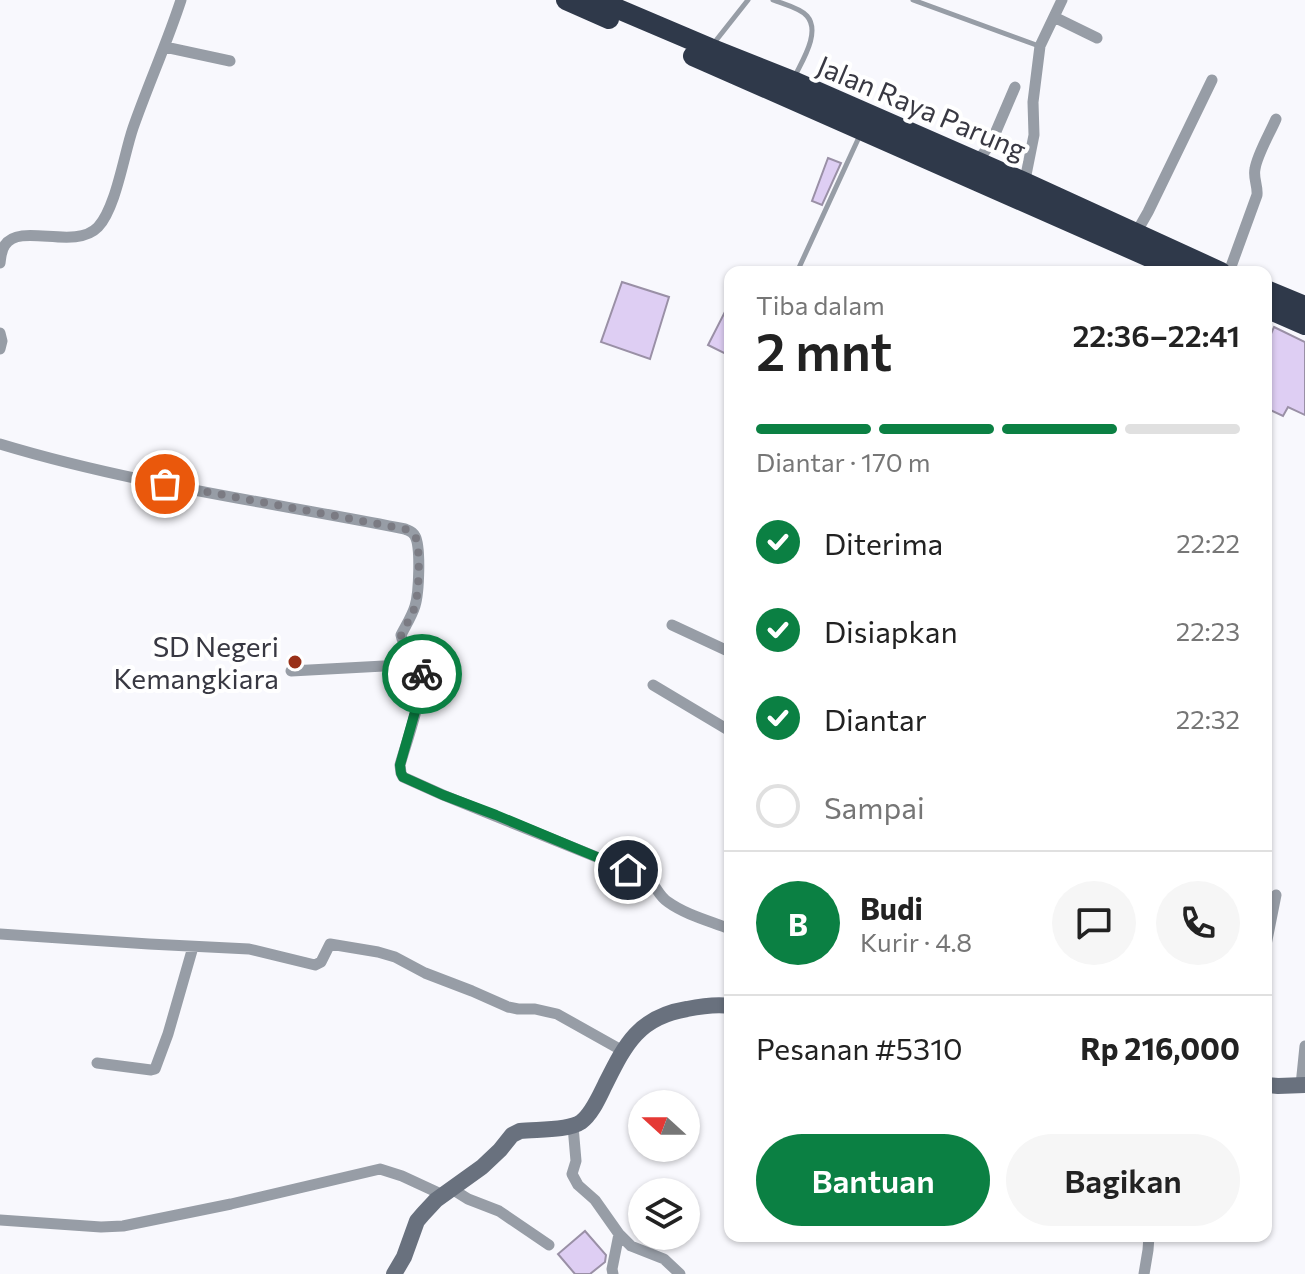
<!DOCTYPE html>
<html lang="id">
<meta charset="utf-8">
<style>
:root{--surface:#fff;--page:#f6f6f6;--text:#222;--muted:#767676;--line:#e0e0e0;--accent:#0b8043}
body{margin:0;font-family:Commissioner,sans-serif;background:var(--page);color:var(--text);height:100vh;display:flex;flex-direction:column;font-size:30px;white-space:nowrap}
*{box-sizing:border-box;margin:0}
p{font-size:26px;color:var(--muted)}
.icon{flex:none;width:44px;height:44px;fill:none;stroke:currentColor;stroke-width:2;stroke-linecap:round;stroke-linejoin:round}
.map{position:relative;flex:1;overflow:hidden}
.details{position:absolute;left:724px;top:266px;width:548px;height:976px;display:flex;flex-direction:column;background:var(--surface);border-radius:16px;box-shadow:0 2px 6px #0004}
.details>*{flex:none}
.needle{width:52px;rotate:291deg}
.fabs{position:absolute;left:628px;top:1090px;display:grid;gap:16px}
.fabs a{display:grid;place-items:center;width:72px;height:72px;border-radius:50%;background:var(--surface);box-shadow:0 2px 6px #0004;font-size:40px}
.pin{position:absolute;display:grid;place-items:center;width:68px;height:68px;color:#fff;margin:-34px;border:4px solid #fff;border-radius:50%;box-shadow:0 2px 8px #0007}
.courier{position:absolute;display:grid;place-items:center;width:80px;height:80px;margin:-40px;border:6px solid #0b8043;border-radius:50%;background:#fff;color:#222;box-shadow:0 2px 10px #0007}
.headline em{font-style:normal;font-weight:600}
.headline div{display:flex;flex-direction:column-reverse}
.headline{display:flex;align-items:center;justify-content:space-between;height:136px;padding:0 32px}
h1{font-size:52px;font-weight:600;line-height:60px}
.bar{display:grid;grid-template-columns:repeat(4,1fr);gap:12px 8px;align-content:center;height:96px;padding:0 32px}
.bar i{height:10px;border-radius:6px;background:var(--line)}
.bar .selected{background:var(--accent)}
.bar p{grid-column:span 4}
.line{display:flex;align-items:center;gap:20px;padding:0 32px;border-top:2px solid var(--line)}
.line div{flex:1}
.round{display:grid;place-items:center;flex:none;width:84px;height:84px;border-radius:42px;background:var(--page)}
ol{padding:0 32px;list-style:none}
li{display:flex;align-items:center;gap:24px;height:88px}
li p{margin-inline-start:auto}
li .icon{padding:8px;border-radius:50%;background:var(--accent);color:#fff;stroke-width:4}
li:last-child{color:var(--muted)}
li i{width:44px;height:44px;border:4px solid var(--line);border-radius:50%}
.cta{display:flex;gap:16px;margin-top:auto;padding:16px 32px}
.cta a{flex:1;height:92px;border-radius:48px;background:var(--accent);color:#fff;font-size:32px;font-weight:600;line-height:92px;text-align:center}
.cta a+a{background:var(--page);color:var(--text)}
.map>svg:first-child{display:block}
.building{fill:#decef3;stroke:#9a90a6;stroke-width:2}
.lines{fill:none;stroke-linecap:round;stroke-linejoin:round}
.lane{stroke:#979da6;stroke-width:5}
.street{stroke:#979da6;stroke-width:11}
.secondary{stroke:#69717e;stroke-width:16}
.highway{stroke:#2f394a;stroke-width:20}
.done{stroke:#7b7b83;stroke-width:8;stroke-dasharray:0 14.4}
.route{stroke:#0b8043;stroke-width:10}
.poi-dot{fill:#993018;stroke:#fff;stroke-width:3}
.labels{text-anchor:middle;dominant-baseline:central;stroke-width:8;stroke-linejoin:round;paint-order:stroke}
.street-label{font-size:28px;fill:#383842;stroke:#fff}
.poi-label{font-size:28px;fill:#383842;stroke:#fff;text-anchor:end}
</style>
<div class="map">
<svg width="1305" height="1274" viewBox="0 0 1305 1274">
<rect width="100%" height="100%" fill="#f8f8fd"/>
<path class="building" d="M828 158 841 163 822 205 812 201Z
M622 282 669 297 650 359 601 342Z
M730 302V356L708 345Z
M1274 327 1305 342V415L1288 407 1283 416 1266 408V345Z
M585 1231 606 1255 605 1262 590 1274H575L558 1254Z"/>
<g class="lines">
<path class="lane" d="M773 0C783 4 800 8 807 16 821 32 802 61 795 76
M913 0 1039 46
M714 43 748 0
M797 272 860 135"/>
<path class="street" d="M1054 17 1097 38
M165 47 230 61
M977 162 991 143 1015 87
M1024 185 1034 135 1033 102 1040 46 1062 0
M1136 233 1148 212 1212 80
M0 263C1 257 1 250 5 245 20 222 75 251 98 227 116 208 124 154 133 128 148 85 167 43 181 0
M1229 272 1257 195C1258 186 1253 178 1255 169 1257 155 1270 133 1276 119
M0 333 2 341 0 349
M0 444C132 484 269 502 405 529 409 531 412 531 415 536 421 547 419 593 415 606 412 616 406 625 401 635L402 639C408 647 417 654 421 664 428 683 406 743 400 765L401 773 403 777 443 795 646 877C656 884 658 896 668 902 686 915 710 921 730 929
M672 625 730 652
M291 671 421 664
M653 685 730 731
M0 934 149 944 249 949 315 965 321 962 330 944 378 952 395 957 425 973 472 991 508 1007 518 1009H535L557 1014 623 1051
M1266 945 1276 895
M97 1063 151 1070 155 1069 168 1034 193 947
M1301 1085 1305 1046
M573 1126 576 1161 572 1174 578 1185 595 1200 619 1234 631 1246 664 1259 680 1274
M452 1189 468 1199 499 1211 549 1245
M0 1220 101 1227 123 1226 231 1204 380 1169 402 1176 443 1195
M613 1274 612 1269 619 1234
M1144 1274 1148 1250 1149 1236"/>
<path class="secondary" d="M1266 1085 1278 1086 1305 1085
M394 1274 404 1257 417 1221 423 1214 436 1200 482 1167 500 1150 512 1135 520 1131C536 1129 568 1131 581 1122 592 1114 599 1097 605 1085 625 1045 638 1017 687 1009 702 1006 715 1004 730 1006"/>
<path class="highway" d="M566 0 609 19
M597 0 710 48 793 81 1024 182 1221 272
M693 56 1183 272
M1266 290 1305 306
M1266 308 1305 325"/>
</g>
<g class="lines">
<path class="done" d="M165 484 405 529C409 531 412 531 415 536 421 547 419 593 415 606 412 616 406 625 401 635L402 639C411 650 423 658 422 674"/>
<path class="route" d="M422 674 418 701 400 765 401 773 403 777 443 795 496 815 628 870"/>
</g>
<circle class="poi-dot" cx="295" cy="662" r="8"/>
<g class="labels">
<g class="street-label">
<text transform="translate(922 107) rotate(23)">Jalan Raya Parung</text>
</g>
<g class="poi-label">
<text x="279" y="646">SD Negeri<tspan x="279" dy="32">Kemangkiara</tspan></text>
</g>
</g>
</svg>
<div class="fabs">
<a><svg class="needle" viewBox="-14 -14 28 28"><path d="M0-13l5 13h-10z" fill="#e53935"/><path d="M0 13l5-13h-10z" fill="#767676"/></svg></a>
<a><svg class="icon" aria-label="layers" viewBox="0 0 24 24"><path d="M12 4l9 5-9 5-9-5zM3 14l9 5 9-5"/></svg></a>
</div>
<div class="pin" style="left:165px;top:484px;background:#ea580c"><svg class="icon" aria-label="bag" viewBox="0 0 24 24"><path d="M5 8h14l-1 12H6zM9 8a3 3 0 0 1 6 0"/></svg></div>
<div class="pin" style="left:628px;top:870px;background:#1f2937"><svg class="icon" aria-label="home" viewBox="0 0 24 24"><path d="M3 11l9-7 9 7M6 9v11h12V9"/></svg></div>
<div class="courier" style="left:422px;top:674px"><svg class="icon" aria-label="bike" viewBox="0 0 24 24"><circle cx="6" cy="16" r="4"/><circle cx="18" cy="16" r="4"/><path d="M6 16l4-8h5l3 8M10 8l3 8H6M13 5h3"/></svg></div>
<section class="details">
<div class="headline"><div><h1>2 mnt</h1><p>Tiba dalam</p></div><em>22:36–22:41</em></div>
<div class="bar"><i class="selected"></i><i class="selected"></i><i class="selected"></i><i></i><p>Diantar · 170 m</p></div>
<ol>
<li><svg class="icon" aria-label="check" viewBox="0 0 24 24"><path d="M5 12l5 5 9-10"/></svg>Diterima<p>22:22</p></li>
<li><svg class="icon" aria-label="check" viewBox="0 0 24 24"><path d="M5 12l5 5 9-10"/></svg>Disiapkan<p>22:23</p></li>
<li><svg class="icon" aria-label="check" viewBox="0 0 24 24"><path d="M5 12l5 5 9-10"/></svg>Diantar<p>22:32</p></li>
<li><i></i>Sampai</li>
</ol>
<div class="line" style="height:144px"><b class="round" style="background:var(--accent);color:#fff">B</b><div><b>Budi</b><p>Kurir · 4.8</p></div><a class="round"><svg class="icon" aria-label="chat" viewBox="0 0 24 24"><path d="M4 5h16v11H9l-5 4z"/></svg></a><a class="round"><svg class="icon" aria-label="phone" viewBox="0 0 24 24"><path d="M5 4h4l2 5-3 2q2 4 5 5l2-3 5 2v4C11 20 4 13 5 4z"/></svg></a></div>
<div class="line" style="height:104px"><div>Pesanan #5310</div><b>Rp 216,000</b></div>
<div class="cta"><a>Bantuan</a><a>Bagikan</a></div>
</section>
</div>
